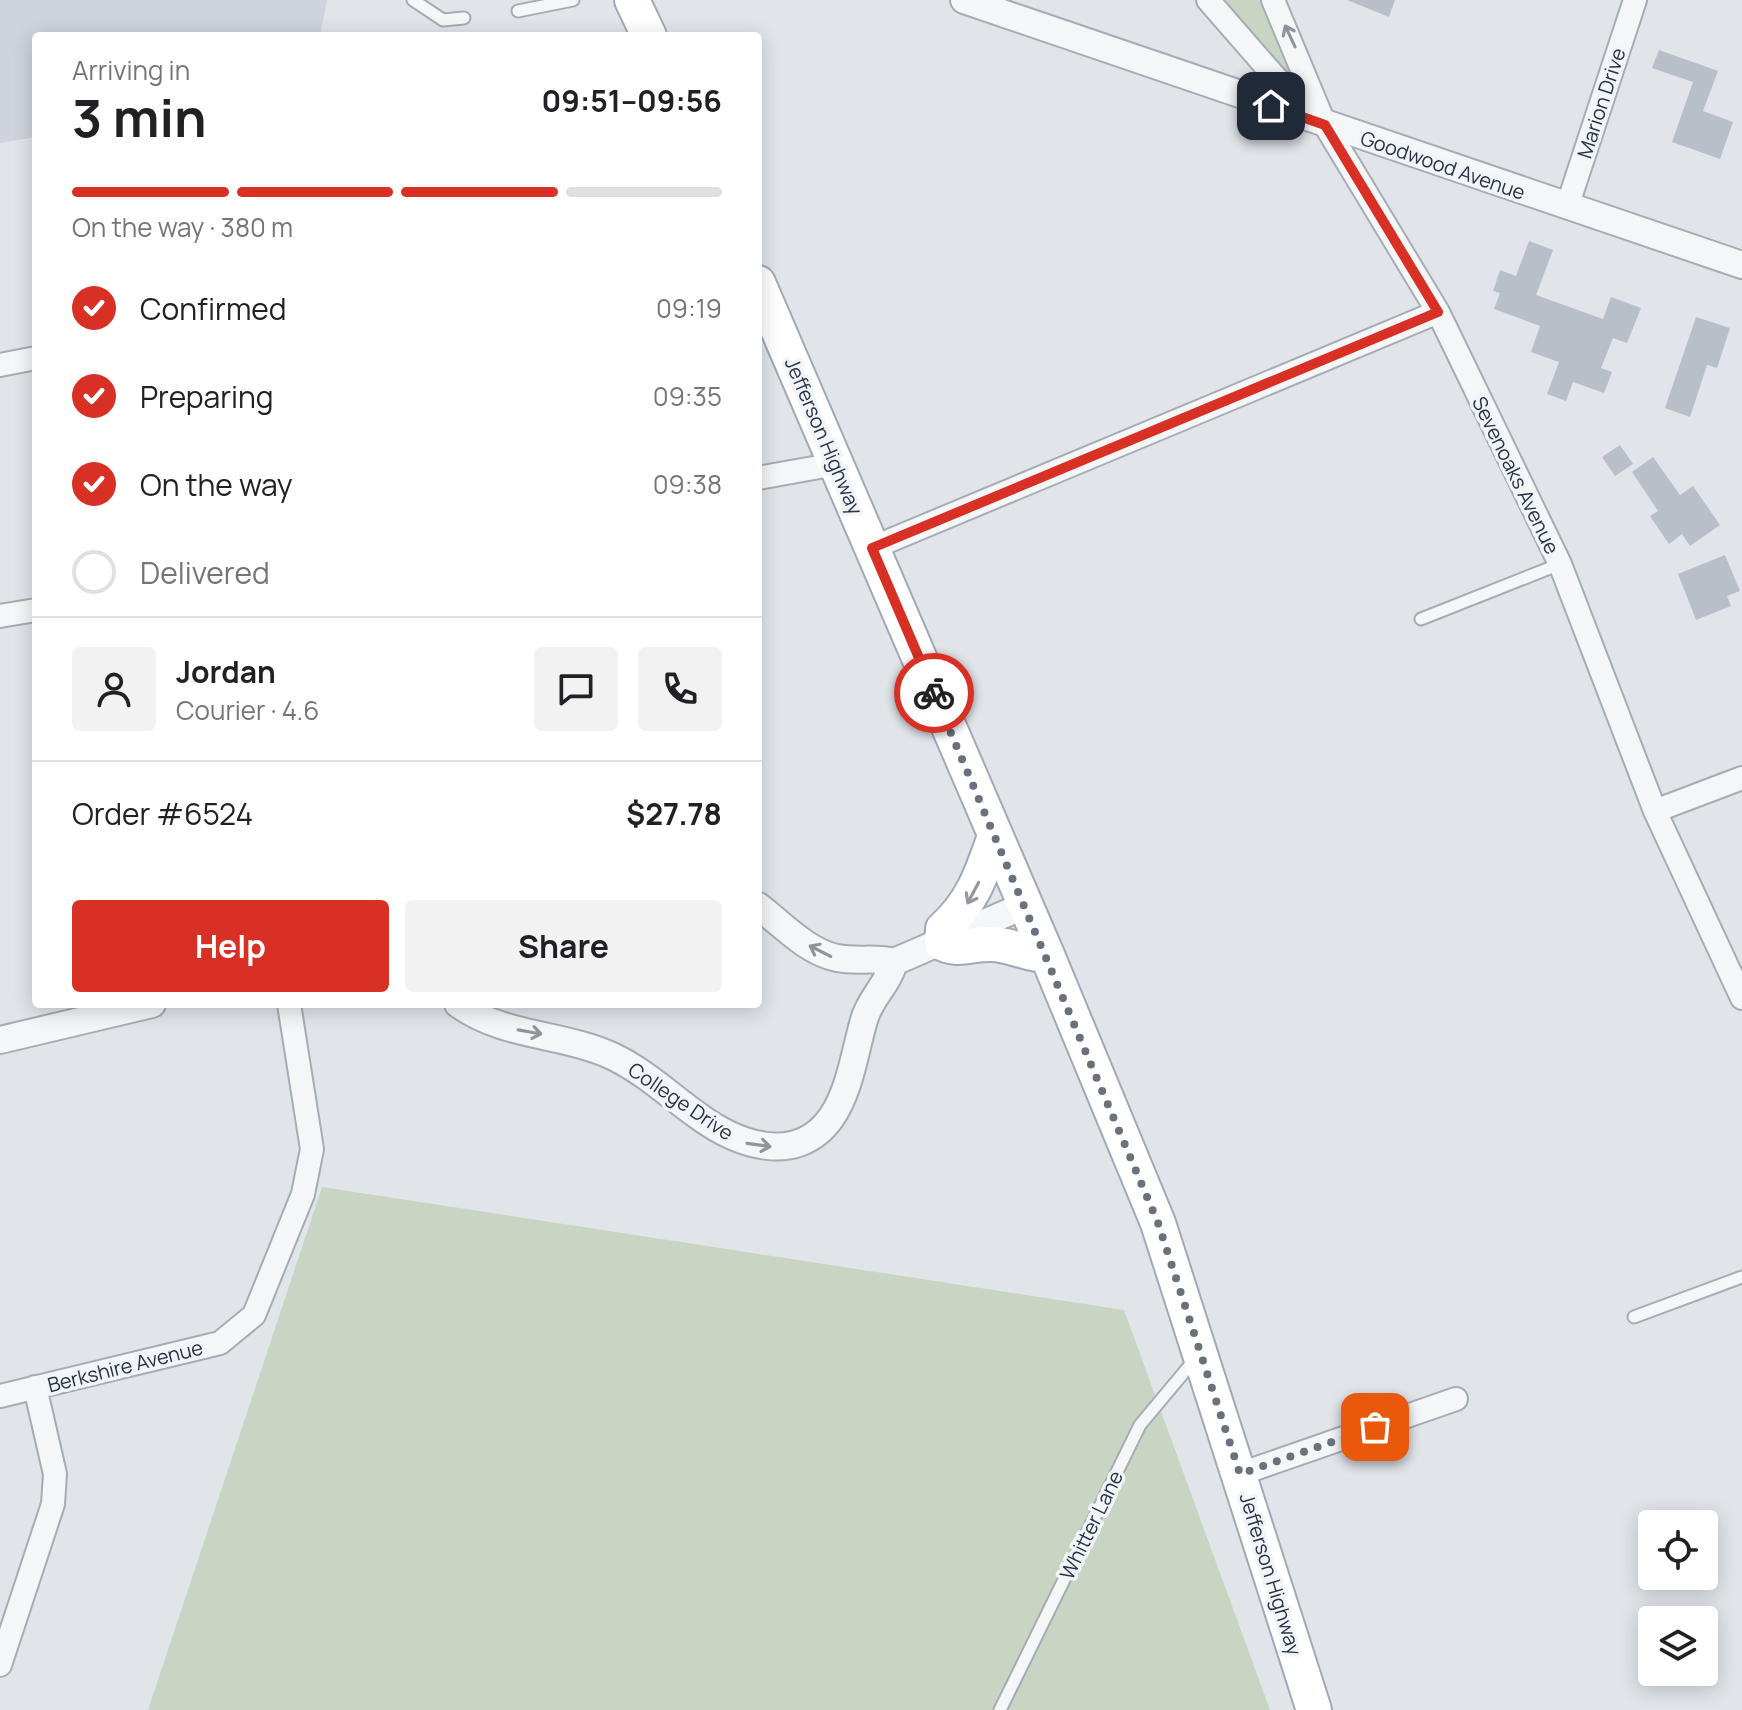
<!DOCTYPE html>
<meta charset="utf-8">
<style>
:root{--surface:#fff;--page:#f2f2f2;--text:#202124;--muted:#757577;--line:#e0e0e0;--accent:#d93025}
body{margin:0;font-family:Manrope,sans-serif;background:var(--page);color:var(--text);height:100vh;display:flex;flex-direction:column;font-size:30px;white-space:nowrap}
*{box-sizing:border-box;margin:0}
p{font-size:26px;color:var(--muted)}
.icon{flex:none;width:44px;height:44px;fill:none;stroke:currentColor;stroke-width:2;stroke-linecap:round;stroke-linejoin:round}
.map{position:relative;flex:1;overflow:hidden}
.panel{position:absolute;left:32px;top:32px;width:730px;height:976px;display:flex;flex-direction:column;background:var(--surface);border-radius:8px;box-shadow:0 4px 20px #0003}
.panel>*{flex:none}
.controls{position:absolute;left:1638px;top:1510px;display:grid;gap:16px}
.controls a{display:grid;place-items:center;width:80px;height:80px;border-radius:8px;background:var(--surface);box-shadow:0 4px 20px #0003;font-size:40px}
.pin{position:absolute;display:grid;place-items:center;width:68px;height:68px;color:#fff;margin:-34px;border-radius:16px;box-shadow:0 4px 12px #0006}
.courier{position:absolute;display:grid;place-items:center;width:80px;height:80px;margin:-40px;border:6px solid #d93025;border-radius:50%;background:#fff;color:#222;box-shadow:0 2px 10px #0007}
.headline em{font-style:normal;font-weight:700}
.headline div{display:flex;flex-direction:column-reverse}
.headline{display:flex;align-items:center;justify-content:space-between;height:136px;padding:0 40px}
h1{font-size:52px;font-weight:700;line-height:60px}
.bar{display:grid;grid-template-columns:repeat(4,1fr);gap:12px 8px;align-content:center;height:96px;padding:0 40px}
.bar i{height:10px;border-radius:6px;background:var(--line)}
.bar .active{background:var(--accent)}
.bar p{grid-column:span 4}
.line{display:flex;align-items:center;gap:20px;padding:0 40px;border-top:2px solid var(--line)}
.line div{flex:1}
.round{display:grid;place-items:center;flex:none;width:84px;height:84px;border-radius:8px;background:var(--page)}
ol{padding:0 40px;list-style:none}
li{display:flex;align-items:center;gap:24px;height:88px}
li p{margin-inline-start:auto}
li .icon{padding:8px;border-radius:50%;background:var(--accent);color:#fff;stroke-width:4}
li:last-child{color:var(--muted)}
li i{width:44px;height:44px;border:4px solid var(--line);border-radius:50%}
.action{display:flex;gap:16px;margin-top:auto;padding:16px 40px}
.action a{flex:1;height:92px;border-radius:8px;background:var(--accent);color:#fff;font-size:32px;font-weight:700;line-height:92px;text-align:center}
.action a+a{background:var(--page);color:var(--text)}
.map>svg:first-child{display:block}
.built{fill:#cfd4dc}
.green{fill:#c7d5c2}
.building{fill:#b8bfc8}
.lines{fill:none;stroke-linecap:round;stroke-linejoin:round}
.service-casing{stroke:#a6acb5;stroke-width:15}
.minor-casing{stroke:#a6acb5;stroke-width:26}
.tertiary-casing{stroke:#a6acb5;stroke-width:30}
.primary-casing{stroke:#a0aab7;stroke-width:38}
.service{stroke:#f4f6f8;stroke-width:11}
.minor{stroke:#f4f6f8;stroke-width:22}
.tertiary{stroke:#f4f6f8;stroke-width:26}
.primary{stroke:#fff;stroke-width:34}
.oneway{stroke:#8e949e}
.oneway2{stroke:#9499a1}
.done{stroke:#69717d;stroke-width:8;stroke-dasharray:0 14.4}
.route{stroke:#d93025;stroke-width:10}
.labels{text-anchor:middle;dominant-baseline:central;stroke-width:7;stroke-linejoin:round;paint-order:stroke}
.street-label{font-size:20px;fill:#283343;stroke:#f1f4f8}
</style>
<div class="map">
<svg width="1742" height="1710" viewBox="0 0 1742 1710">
<rect width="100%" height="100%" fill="#e1e5ea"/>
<path class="built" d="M0 0H327L320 36H36V137L0 143Z"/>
<path class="green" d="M1218 0H1264L1299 70 1294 83Z
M322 1187 1124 1310 1270 1710H148Z"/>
<path class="building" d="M1347 0H1395L1389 17Z
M1659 50 1718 71 1703 111 1733 122 1720 159 1672 142 1693 82 1652 68Z
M1529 241 1553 250 1536 295 1603 319 1611 297 1641 308 1627 343 1613 338 1601 368 1612 372 1604 393 1573 382 1566 401 1547 394 1559 362 1531 352 1540 326 1494 309 1500 293 1493 291 1500 270 1516 276Z
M1696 317 1730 328 1717 368 1707 365 1690 417 1665 408Z
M1620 445 1633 464 1615 476 1602 457Z
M1653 457 1680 495 1693 486 1720 525 1690 546 1682 534 1669 544 1650 516 1658 511 1632 472Z
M1725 555 1740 591 1727 596 1731 606 1696 620 1678 574Z"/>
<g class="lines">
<defs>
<path id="service" d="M413 0 443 20 464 18
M518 11 573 0
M1421 619 1560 564
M1634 1317 1742 1277
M1000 1710 1140 1425 1196 1358"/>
<path id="minor" d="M1208 0 1276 78 1325 125 1438 312 1560 564 1655 811 1742 998
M1273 0 1323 120
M1567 207 1635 0
M0 365 36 358
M758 478 836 464
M872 548 1438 312
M0 616 36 610
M1655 811 1742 778
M0 1396 220 1343 254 1315 303 1194 312 1149 289 1004
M1240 1474 1456 1399
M0 1665 53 1504 55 1474 35 1387"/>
<path id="tertiary" d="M964 0 1742 265
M758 906C782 924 807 952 837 958 856 962 877 957 894 962L1026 905
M458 1004C503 1037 562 1033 612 1056 644 1071 669 1095 697 1115 736 1144 796 1167 831 1118 850 1091 855 1051 864 1020 870 998 889 983 894 962
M0 1040 152 1004"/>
<path id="primary" d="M632 0 649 36
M758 283 1047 955 1158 1223 1314 1710
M995 836C982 873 973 902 943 929L942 943C960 952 972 943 991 944 1011 944 1027 955 1047 955"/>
</defs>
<use href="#service" class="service-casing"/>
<use href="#minor" class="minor-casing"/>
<use href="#tertiary" class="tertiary-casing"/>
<use href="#primary" class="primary-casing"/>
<use href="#service" class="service"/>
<use href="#minor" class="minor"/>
<use href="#tertiary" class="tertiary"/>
<use href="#primary" class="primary"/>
</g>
<defs><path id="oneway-shaft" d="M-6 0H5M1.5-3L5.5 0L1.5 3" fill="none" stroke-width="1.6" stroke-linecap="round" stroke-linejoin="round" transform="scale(2)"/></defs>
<g class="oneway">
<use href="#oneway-shaft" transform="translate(1290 36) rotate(-115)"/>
<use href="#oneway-shaft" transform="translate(820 951) rotate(-153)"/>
<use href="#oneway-shaft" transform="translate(530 1032) rotate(10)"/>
<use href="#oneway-shaft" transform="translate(759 1145) rotate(8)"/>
</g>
<use class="oneway2" href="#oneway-shaft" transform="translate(973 893) rotate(118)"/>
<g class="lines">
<path class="done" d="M934 693 1158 1223 1240 1474 1375 1427"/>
<path class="route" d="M934 693 872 548 1438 312 1325 125 1271 106"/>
</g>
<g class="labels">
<g class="street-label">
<text transform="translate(1601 103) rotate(-72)">Marion Drive</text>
<text transform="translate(1443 165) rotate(19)">Goodwood Avenue</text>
<text transform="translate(824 436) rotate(67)">Jefferson Highway</text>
<text transform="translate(1516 475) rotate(64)">Sevenoaks Avenue</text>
<text transform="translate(681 1101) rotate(34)">College Drive</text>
<text transform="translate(125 1366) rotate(-14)">Berkshire Avenue</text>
<text transform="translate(1091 1525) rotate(-64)">Whitter Lane</text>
<text transform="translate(1271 1574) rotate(73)">Jefferson Highway</text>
</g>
</g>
</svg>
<div class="controls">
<a><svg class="icon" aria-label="locate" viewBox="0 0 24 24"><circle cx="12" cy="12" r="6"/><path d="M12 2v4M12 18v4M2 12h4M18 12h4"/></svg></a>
<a><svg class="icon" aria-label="layers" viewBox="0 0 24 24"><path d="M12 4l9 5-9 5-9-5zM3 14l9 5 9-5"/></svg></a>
</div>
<div class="pin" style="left:1375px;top:1427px;background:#ea580c"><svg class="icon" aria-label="bag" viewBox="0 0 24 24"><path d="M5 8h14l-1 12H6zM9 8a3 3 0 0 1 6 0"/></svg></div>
<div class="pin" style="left:1271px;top:106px;background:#1f2937"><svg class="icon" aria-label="home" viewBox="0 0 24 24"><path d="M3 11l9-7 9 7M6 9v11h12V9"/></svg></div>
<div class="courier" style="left:934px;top:693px"><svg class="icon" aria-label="bike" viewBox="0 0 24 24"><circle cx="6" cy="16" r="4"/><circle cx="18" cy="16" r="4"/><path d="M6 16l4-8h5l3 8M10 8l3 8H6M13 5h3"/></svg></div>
<section class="panel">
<div class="headline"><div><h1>3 min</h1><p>Arriving in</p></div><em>09:51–09:56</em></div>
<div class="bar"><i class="active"></i><i class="active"></i><i class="active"></i><i></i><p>On the way · 380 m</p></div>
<ol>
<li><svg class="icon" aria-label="check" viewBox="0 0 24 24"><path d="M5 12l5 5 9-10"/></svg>Confirmed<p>09:19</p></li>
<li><svg class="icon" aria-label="check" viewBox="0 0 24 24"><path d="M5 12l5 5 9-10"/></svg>Preparing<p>09:35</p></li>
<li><svg class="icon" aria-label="check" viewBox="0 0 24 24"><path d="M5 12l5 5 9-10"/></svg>On the way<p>09:38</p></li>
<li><i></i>Delivered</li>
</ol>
<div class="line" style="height:144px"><a class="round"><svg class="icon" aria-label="person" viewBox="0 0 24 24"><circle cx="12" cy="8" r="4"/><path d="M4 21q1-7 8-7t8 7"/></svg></a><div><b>Jordan</b><p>Courier · 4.6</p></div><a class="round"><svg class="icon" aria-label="chat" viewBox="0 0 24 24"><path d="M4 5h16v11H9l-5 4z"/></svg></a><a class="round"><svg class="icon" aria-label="phone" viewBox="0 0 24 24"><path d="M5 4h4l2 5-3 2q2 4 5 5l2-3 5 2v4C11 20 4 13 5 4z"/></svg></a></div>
<div class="line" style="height:104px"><div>Order #6524</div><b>$27.78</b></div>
<div class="action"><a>Help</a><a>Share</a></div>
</section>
</div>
